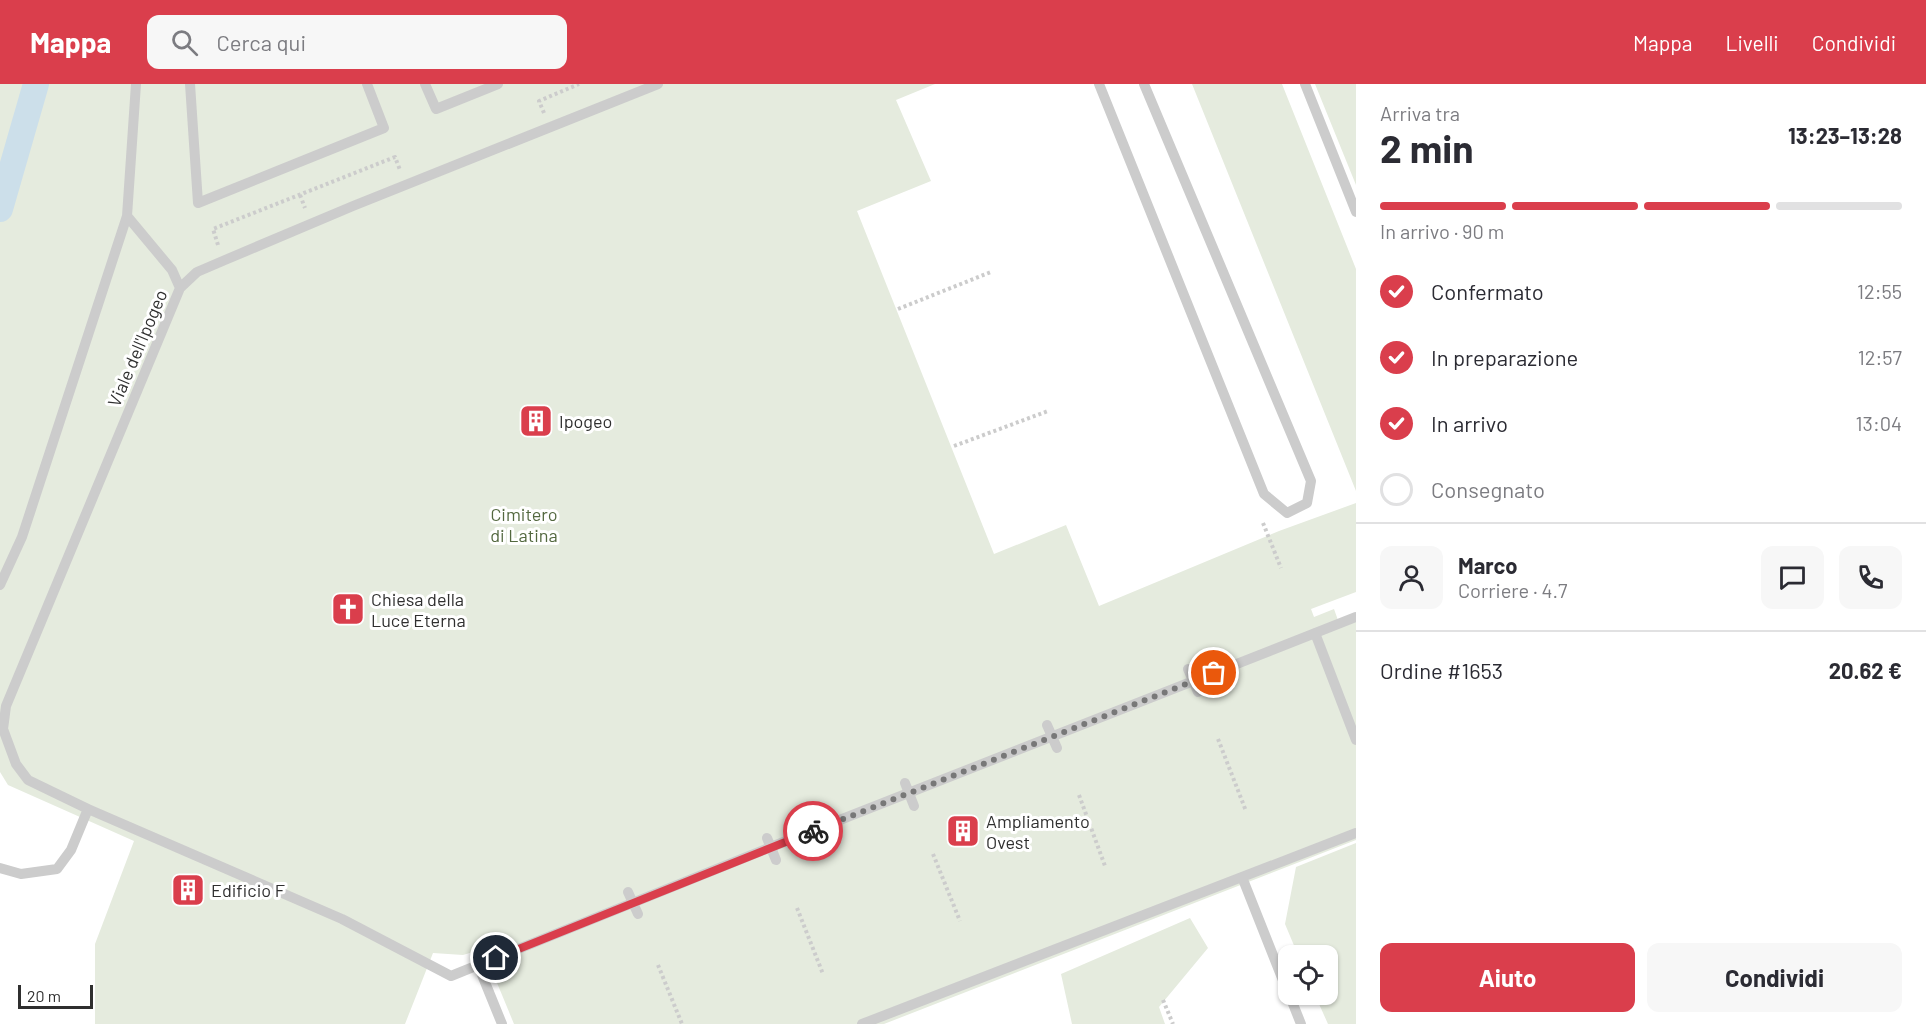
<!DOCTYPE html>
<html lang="it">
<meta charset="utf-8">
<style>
:root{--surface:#fff;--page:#f7f7f7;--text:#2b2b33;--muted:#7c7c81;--line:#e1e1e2;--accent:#da3e4c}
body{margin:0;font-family:Barlow,sans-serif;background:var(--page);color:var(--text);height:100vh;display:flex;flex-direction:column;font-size:22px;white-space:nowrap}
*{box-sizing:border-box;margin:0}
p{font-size:20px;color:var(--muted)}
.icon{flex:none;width:33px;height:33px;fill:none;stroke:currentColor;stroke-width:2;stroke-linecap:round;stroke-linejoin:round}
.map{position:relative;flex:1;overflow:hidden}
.drawer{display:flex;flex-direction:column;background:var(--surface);width:570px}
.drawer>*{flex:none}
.fabs{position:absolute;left:1278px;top:861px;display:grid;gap:12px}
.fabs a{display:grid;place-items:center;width:60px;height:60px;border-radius:12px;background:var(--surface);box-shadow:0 2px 4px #0004;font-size:30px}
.scale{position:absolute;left:18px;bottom:15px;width:75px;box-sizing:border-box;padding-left:6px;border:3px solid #2f2f2f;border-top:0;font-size:16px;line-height:21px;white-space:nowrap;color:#2f2f2f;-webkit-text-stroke:4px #fff;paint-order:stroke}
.pin{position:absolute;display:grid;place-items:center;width:51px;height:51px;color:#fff;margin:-26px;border:3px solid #fff;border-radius:50%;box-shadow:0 2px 6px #0007}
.courier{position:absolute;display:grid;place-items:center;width:60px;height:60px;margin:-30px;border:4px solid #da3e4c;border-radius:50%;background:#fff;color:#222;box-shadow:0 2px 8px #0007}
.head em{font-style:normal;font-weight:700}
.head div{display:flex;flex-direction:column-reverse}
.head{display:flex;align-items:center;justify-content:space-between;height:102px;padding:0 24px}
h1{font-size:39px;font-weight:700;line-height:45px}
.bar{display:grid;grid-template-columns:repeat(4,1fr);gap:9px 6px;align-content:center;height:72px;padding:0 24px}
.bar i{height:8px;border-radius:4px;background:var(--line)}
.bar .on{background:var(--accent)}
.bar p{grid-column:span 4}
.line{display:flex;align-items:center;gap:15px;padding:0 24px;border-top:2px solid var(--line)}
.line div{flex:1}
.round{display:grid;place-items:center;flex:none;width:63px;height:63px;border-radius:12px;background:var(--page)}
ol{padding:0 24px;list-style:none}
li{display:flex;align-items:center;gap:18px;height:66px}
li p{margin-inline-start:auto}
li .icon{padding:6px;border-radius:50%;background:var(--accent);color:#fff;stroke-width:4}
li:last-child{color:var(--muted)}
li i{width:33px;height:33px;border:3px solid var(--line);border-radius:50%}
.button{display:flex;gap:12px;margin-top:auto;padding:12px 24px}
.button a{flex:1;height:69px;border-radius:12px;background:var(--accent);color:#fff;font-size:24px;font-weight:700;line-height:69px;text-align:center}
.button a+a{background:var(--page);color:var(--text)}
header{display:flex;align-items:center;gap:36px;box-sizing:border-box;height:84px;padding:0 30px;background:var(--accent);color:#fff}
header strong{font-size:28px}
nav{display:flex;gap:33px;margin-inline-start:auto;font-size:21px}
.search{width:420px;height:54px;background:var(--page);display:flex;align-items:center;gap:15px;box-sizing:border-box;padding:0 21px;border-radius:12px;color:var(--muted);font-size:22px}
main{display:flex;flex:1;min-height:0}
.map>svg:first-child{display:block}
.green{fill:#e5ebde}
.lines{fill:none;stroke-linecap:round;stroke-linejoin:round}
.canal{stroke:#ccdfea;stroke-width:26}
.path{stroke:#ccc;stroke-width:4;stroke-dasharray:3 3;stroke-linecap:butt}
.service{stroke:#ccc;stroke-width:10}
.done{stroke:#787878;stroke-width:6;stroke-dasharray:0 10.8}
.route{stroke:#da3e4c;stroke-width:8}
.labels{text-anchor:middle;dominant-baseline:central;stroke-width:6;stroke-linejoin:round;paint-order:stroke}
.street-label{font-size:18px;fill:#2f2f2f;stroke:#fff}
.poi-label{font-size:18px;fill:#2f2f2f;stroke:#fff;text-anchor:start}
.park-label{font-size:18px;fill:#53683f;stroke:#fff}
</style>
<header>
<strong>Mappa</strong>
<div class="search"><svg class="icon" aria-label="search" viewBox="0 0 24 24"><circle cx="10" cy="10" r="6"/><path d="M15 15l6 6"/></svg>Cerca qui</div>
<nav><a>Mappa</a><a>Livelli</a><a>Condividi</a></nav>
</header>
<main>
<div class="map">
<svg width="1356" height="940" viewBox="0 0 1356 940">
<rect width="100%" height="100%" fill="#fff"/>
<path class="green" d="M0 0H935L896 16 931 97 857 127 994 470 1066 441 1099 522 1279 447 1356 419V508L1311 525 1314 533 1334 525 1339 539 1356 538V756L884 940H514L483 865 463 871 433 869 405 940H95V860L134 757 8 701 0 688Z
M1192 0H1282L1356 185V407Z
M1315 0H1356V101Z
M1356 759V940H1328L1315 911 1328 910V872L1298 871 1285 840 1296 783Z
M1190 834 1208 864 1159 923 1165 940H1072L1061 890Z"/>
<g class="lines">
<path class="canal" d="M0 125 36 0"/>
<path class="path" d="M544 29 539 17 579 0
M300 111 305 124
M218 161 213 145 395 73 400 86
M898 225 991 188
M954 362 1048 327
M1263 439 1281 484
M1218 655 1246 727
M1079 711 1105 782
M933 770 960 837
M797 824 823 890
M658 881 682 940
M1163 916 1173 940"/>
<path class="service" d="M136 0 127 132 172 186 180 204
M190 0 198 119 384 44 367 0
M425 0 436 25 498 0
M1099 0 1264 410 1287 429 1307 419 1311 397 1144 0
M1305 0 1356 128
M0 501 22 453 127 132
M1315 549 1356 656
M1188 585 1198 608
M1047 641 1057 664
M905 699 914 722
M88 725 342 835 451 892 771 763 1356 533
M767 754 776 776
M0 784 21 790 57 785 71 766 88 725 28 696 16 680 3 645 6 622 180 204 197 188 225 176 353 122 658 0
M1242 793 1288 909
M628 808 638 830
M478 881 502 940
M1289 910 1301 940
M862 940 1356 749"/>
</g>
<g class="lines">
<path class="done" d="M813 747 1214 589"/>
<path class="route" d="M496 874 813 747"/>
</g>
<defs>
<symbol id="building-square" viewBox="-11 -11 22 22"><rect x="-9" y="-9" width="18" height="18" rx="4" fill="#da3e4c" stroke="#fff"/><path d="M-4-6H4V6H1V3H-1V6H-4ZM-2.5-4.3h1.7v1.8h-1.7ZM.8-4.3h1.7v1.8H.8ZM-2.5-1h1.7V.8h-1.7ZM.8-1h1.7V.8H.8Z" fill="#fff"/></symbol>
<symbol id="church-square" viewBox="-11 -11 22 22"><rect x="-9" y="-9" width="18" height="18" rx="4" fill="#da3e4c" stroke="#fff"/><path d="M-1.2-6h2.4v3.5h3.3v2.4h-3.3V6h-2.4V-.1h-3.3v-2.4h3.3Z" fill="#fff"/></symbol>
</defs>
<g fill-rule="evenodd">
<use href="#building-square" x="517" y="318" width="38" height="38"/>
<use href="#church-square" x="329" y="506" width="38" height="38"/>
<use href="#building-square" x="944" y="728" width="38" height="38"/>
<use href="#building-square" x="169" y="787" width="38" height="38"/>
</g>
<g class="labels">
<g class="street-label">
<text transform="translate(137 264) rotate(-67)">Viale dell'Ipogeo</text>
</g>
<g class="poi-label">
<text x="559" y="337">Ipogeo</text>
<text x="371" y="515">Chiesa della<tspan x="371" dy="21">Luce Eterna</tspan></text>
<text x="986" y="737">Ampliamento<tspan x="986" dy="21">Ovest</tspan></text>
<text x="211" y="806">Edificio F</text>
</g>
<g class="park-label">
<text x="524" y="430">Cimitero<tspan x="524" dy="21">di Latina</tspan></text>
</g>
</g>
</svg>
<div class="fabs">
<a><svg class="icon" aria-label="locate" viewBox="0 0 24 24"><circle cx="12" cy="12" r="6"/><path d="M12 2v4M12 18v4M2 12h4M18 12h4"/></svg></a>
</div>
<div class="scale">20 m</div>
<div class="pin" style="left:1214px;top:589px;background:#ea580c"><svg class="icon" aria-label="bag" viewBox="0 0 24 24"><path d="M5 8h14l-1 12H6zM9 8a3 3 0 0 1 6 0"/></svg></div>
<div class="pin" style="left:496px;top:874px;background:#1f2937"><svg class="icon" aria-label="home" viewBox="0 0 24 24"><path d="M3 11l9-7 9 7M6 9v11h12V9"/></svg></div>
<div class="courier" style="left:813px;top:747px"><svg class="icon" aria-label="bike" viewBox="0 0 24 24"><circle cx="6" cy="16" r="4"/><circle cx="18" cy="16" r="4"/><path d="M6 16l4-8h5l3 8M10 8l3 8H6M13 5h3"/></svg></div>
</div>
<section class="drawer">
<div class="head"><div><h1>2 min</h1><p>Arriva tra</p></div><em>13:23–13:28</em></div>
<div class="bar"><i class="on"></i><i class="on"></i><i class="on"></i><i></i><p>In arrivo · 90 m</p></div>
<ol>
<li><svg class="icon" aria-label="check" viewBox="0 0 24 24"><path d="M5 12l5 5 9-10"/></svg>Confermato<p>12:55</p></li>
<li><svg class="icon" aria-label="check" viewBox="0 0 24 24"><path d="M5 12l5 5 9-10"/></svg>In preparazione<p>12:57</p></li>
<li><svg class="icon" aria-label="check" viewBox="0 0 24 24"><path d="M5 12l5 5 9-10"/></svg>In arrivo<p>13:04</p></li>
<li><i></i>Consegnato</li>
</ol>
<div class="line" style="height:108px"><a class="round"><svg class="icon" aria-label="person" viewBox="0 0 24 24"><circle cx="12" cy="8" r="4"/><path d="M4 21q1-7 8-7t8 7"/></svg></a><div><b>Marco</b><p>Corriere · 4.7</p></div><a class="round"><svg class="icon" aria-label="chat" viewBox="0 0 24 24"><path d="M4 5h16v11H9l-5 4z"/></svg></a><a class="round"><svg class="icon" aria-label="phone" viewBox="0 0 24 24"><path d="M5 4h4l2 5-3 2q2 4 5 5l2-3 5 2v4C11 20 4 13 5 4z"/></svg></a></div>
<div class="line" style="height:78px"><div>Ordine #1653</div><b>20.62 €</b></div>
<div class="button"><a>Aiuto</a><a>Condividi</a></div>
</section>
</main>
